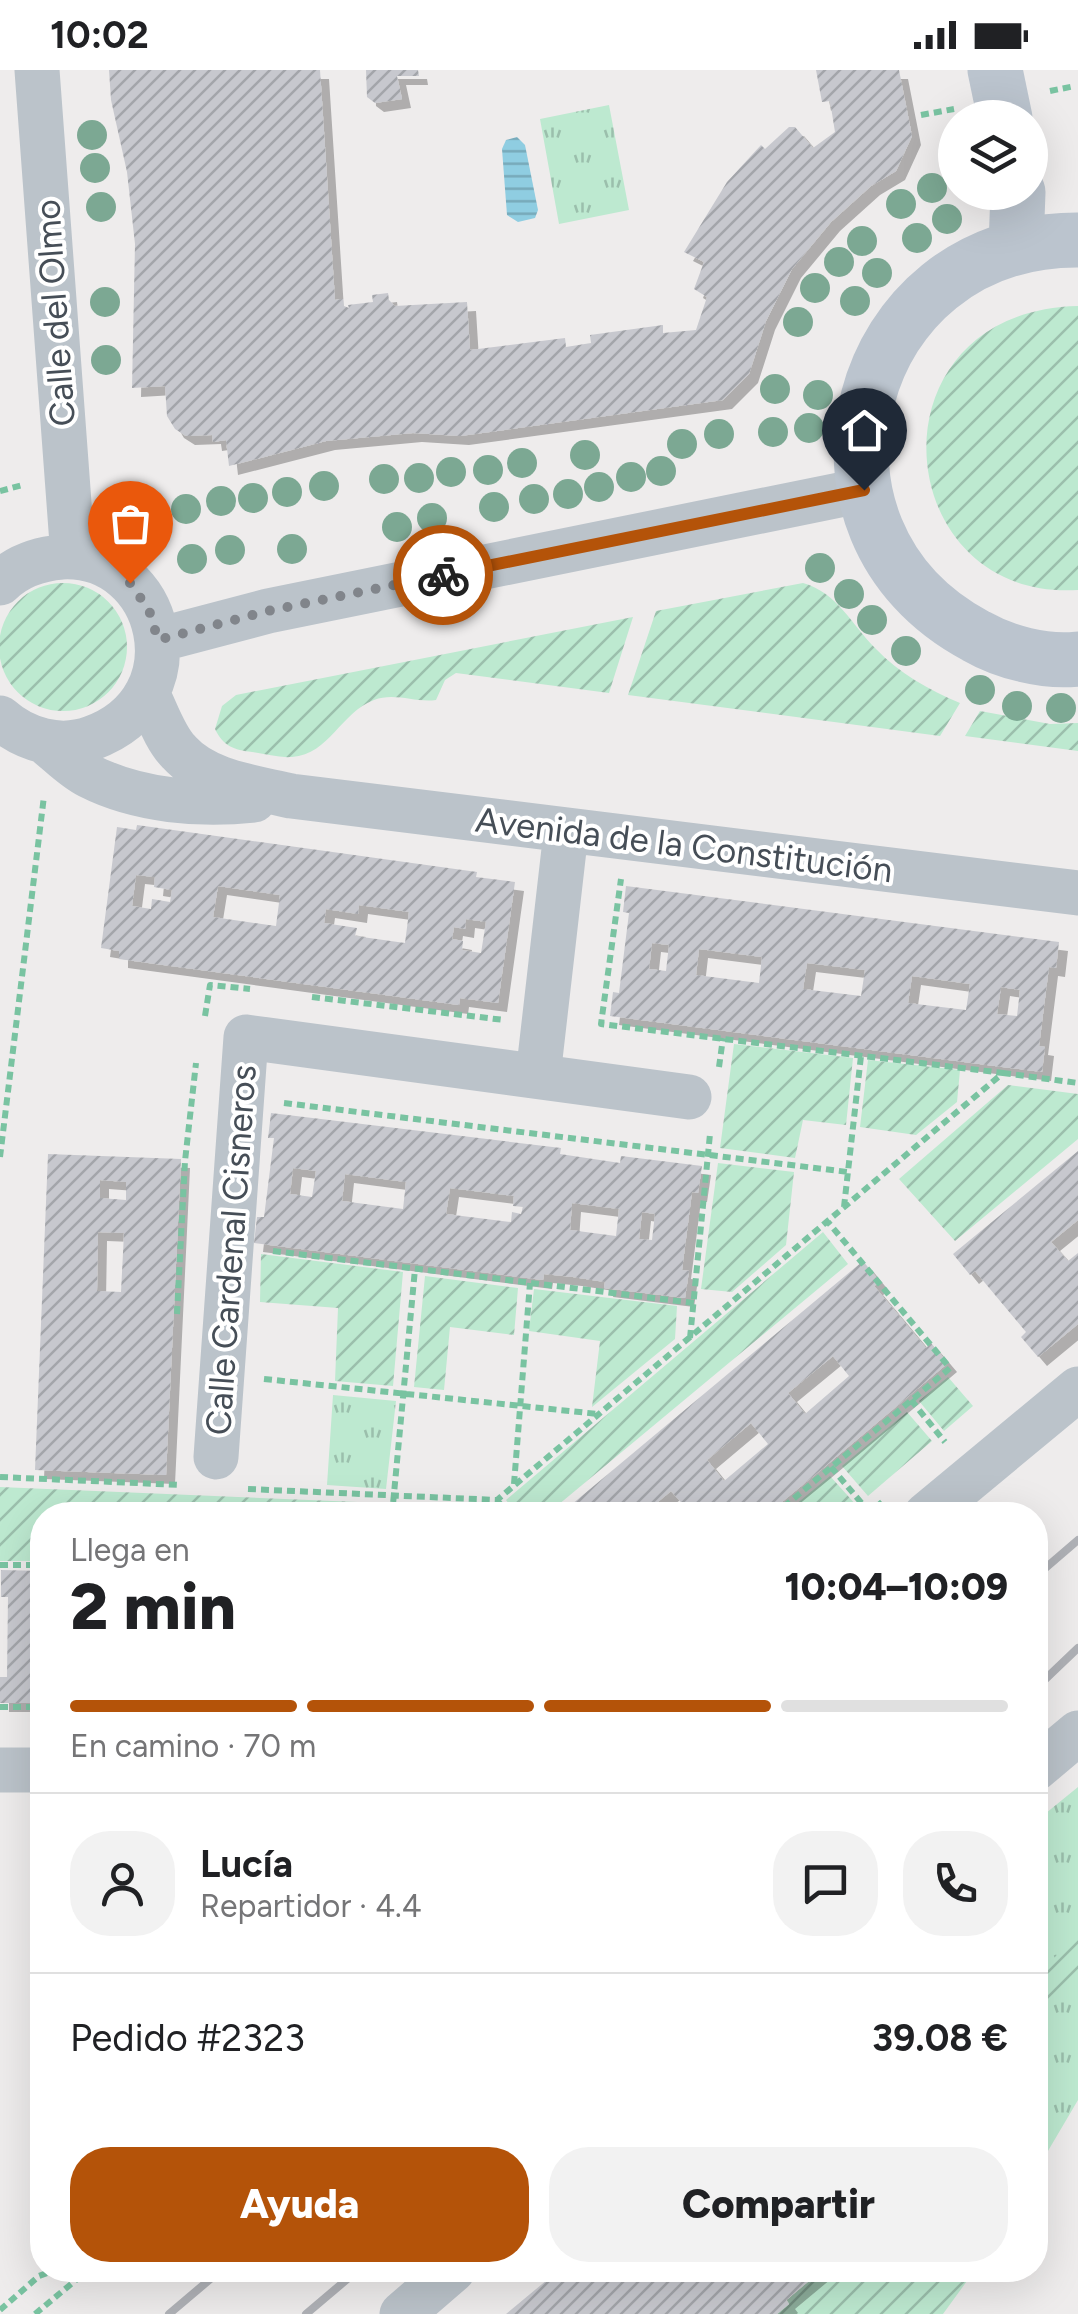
<!DOCTYPE html>
<html lang="es">
<meta charset="utf-8">
<style>
:root{--surface:#fff;--page:#f2f2f2;--text:#202124;--muted:#757577;--line:#e0e0e0;--accent:#b45309}
body{margin:0;font-family:Figtree,sans-serif;background:var(--page);color:var(--text);height:100vh;display:flex;flex-direction:column;font-size:38px;white-space:nowrap}
*{box-sizing:border-box;margin:0}
p{font-size:32px;color:var(--muted)}
.icon{flex:none;width:55px;height:55px;fill:none;stroke:currentColor;stroke-width:2;stroke-linecap:round;stroke-linejoin:round}
.map{position:relative;flex:1;overflow:hidden}
.sheet{position:absolute;left:30px;top:1432px;width:1018px;height:780px;display:flex;flex-direction:column;background:var(--surface);border-radius:40px;box-shadow:0 10px 40px #0002}
.sheet>*{flex:none}
.tools{position:absolute;left:938px;top:30px;display:grid;gap:20px}
.tools a{display:grid;place-items:center;width:110px;height:110px;border-radius:50%;background:var(--surface);box-shadow:0 10px 40px #0002;font-size:50px}
.pin{position:absolute;display:grid;place-items:center;width:85px;height:85px;color:#fff;margin:-102px -42px;border-radius:50% 50% 50% 0;rotate:-45deg;box-shadow:0 0 10px #0007}
.pin .icon{rotate:45deg}
.courier{position:absolute;display:grid;place-items:center;width:100px;height:100px;margin:-50px;border:8px solid #b45309;border-radius:50%;background:#fff;color:#222;box-shadow:0 2px 12px #0007}
.overview em{font-style:normal;font-weight:800}
.overview div{display:flex;flex-direction:column-reverse}
.overview{display:flex;align-items:center;justify-content:space-between;height:170px;padding:0 40px}
h1{font-size:65px;font-weight:800;line-height:75px}
.bar{display:grid;grid-template-columns:repeat(4,1fr);gap:15px 10px;align-content:center;height:120px;padding:0 40px}
.bar i{height:12px;border-radius:8px;background:var(--line)}
.bar .active{background:var(--accent)}
.bar p{grid-column:span 4}
.line{display:flex;align-items:center;gap:25px;padding:0 40px;border-top:2px solid var(--line)}
.line div{flex:1}
.round{display:grid;place-items:center;flex:none;width:105px;height:105px;border-radius:40px;background:var(--page)}
.button{display:flex;gap:20px;margin-top:auto;padding:20px 40px}
.button a{flex:1;height:115px;border-radius:40px;background:var(--accent);color:#fff;font-size:40px;font-weight:800;line-height:115px;text-align:center}
.button a+a{background:var(--page);color:var(--text)}
.status{display:flex;justify-content:space-between;align-items:center;height:70px;padding:0 50px;background:var(--surface);direction:ltr}
.status svg{height:28px;fill:currentColor}
.map>svg:first-child{display:block}
.grass{fill:url(#grass-tufts)}
.garden{fill:url(#garden-furrows)}
.water{fill:url(#water-rules)}
.building{fill:url(#building-hatch);fill-rule:evenodd;filter:url(#shadow)}
.lines{fill:none;stroke-linecap:round;stroke-linejoin:round}
.path{stroke:#79c3a1;stroke-width:6;stroke-dasharray:8 5;stroke-linecap:butt}
.street{stroke:#bbc3ca;stroke-width:45}
.secondary{stroke:#bbc4ce;stroke-width:55}
.rail{stroke:#afb1b6;stroke-width:8}
.tree{fill:#7ca893}
.done{stroke:#81858b;stroke-width:10;stroke-dasharray:0 18}
.route{stroke:#b45309;stroke-width:12}
.labels{text-anchor:middle;dominant-baseline:central;stroke-width:8;stroke-linejoin:round;paint-order:stroke}
.street-label{font-size:35px;fill:#464e57;stroke:#fff}
</style>
<div class="status"><b>10:02</b><svg viewBox="0 0 49 12"><path d="M0 12V9h3v3zM5 12V6h3v6zM10 12V3h3v9zM15 12V0h3v12zM26 1h20v11H26zM47 4h2v5h-2z"/></svg></div>
<div class="map">
<svg width="1078" height="2244" viewBox="0 0 1078 2244">
<defs>
<pattern id="grass-tufts" width="24" height="20" patternUnits="userSpaceOnUse" patternTransform="scale(2.5)"><rect width="24" height="20" fill="#bde9d0"/><path d="M3 7l-1-3M5 7V3M7 7l1-3M15 17l-1-3M17 17v-4M19 17l1-3" fill="none" stroke="#9bbfac"/></pattern>
<pattern id="garden-furrows" width="10" height="10" patternUnits="userSpaceOnUse" patternTransform="scale(2.5)"><rect width="10" height="10" fill="#bde9d0"/><path d="M-1 1l2-2M0 10L10 0M9 11l2-2" fill="none" stroke="#9bbfac"/></pattern>
<pattern id="water-rules" width="6" height="5" patternUnits="userSpaceOnUse" patternTransform="scale(2.5)"><rect width="6" height="5" fill="#8fcde1"/><path d="M0 2.5h6" fill="none" stroke="#77a9b9"/></pattern>
<pattern id="building-hatch" width="6" height="6" patternUnits="userSpaceOnUse" patternTransform="scale(2.5)"><rect width="6" height="6" fill="#c7c8ce"/><path d="M-1 1l2-2M0 6l6-6M5 7l2-2" fill="none" stroke="#a3a5aa"/></pattern>
<filter id="shadow"><feDropShadow dx="9" dy="9" stdDeviation="0" flood-color="#0004"/></filter>
</defs>
<rect width="100%" height="100%" fill="#eeecec"/>
<path class="grass" d="M609 35 629 140 559 154 540 49Z
M333 1325 396 1331 386 1419 327 1415Z
M1078 1717V2030L1035 2103V1752Z"/>
<path class="garden" d="M1078 236V520C888 532 864 241 1078 236Z
M803 513C838 523 851 554 876 579 899 603 929 620 960 633L940 666 628 625 656 541Z
M-1 577a64 64 0 1 1 128 0a64 64 0 1 1-128 0Z
M633 547 609 623 456 603 445 610 436 630C415 633 395 622 374 630 340 643 330 684 292 687 279 688 265 684 252 682 234 680 223 676 215 659L222 636 236 625Z
M980 641 1050 654 1078 653V681L965 666Z
M734 974 853 988 846 1055 803 1050 795 1088 720 1078Z
M868 990 960 1000 957 1032 916 1065 860 1057Z
M1008 1015 1078 1024V1069L955 1171 899 1109Z
M718 1093 794 1102 786 1175 732 1222 701 1219Z
M823 1162 848 1194 546 1445H517L506 1430Z
M261 1184 403 1202 393 1316 335 1311 338 1238 260 1232Z
M425 1206 518 1218 514 1265 450 1257 444 1320 414 1317Z
M534 1219 677 1236 675 1269 592 1337 600 1271 529 1261Z
M948 1307 973 1336 944 1361 919 1331Z
M907 1342 932 1371 868 1426 842 1396Z
M830 1406 857 1436 846 1445H783Z
M0 1417 382 1433 381 1445H42V1491H0Z
M403 1433 491 1437 498 1445H402Z
M1078 1865V1913L1035 1951V1906Z
M822 2200H975L943 2244H777L789 2234 787 2230Z"/>
<path class="water" d="M517 67 525 75 538 140 535 148 518 152 507 145 502 79 506 70Z"/>
<path class="building" d="M109 0H320L335 230 343 229 344 236 349 238 348 235 373 232 372 225 388 223 389 230 395 236 467 232 470 280 565 268 566 277 591 273 590 265 663 255V263L696 260 707 227 694 219 704 192 684 182 727 112 761 75 765 79 789 57H795L813 78 835 62 830 31 822 32 816 0H899L912 66 896 101 871 116 831 152 792 199 766 251 749 304 723 330 460 366 413 363 326 371 229 396 226 370 213 372 212 365 186 366 175 359 167 346 165 316 132 318 135 174 127 102 111 30Z
M366 0H418L419 6H397L402 29 375 33 367 27Z
M137 755 477 802 476 807 515 812 498 933 460 928 459 935 119 889V881L101 878 117 757 136 760ZM136 805 155 807 154 817 172 820 170 832 152 829 151 839 132 836ZM218 816 280 825 276 856 213 847ZM359 835 409 842 405 873 355 866 357 858 324 853 326 839 358 844ZM466 849 486 852 481 883 462 880 463 871 452 869 454 857 465 859Z
M626 816 1059 872 1056 898 1049 897 1039 976 1045 977 1042 1002 610 946 613 922 619 923 629 843 623 842ZM652 873 669 875 666 901 649 899ZM699 879 762 887 759 913 696 905ZM807 893 865 900 861 926 803 919ZM912 906 970 914 966 940 908 933ZM1001 917 1020 920 1017 946 997 944Z
M271 1043 561 1078 560 1084 620 1093 621 1086 702 1096 698 1123 692 1122 682 1200 689 1201 685 1228 604 1218 605 1212 573 1207 544 1204 543 1210 254 1173 257 1147H264L274 1068H268ZM293 1098 316 1101 312 1127 290 1124ZM345 1104 406 1112 403 1139 342 1131ZM450 1118 514 1126 513 1136 523 1137 521 1144 512 1142 511 1152 446 1144ZM572 1133 619 1139 616 1166 570 1160ZM642 1142 655 1144 652 1170 639 1169Z
M1078 1081V1150L1051 1172 1068 1191 1078 1183V1254L1038 1287 1021 1267 1026 1262 975 1201 970 1205 953 1184Z
M48 1084 181 1089 166 1405 35 1400ZM100 1110 126 1112V1130L100 1128ZM98 1162 124 1163 121 1222 97 1221Z
M863 1191 880 1212 874 1216 926 1278 931 1273 948 1293 822 1399 766 1445H683L688 1440 671 1421 642 1445H559ZM833 1286 849 1306 805 1344 788 1323ZM751 1353 768 1374 724 1411 707 1390Z
M1 1500 42 1501V1554H33V1581L42 1580V1633H0V1607H7L8 1527H1Z
M559 2200H822L786 2230 789 2234 777 2244H506Z"/>
<g class="lines">
<path class="path" d="M1050 21 1075 16
M921 45 954 39
M0 421 23 415
M312 927 504 950
M205 946 210 915 250 919
M719 997 723 968
M1003 1003 1078 1013
M284 1033 848 1102
M0 1087 44 726
M844 1137 861 986
M273 1181 694 1233
M177 1244 185 1091 196 993
M690 1268 710 1064
M264 1309 598 1344
M911 1330 945 1372
M831 1397 870 1443
M0 1407 181 1415
M514 1414 530 1213
M248 1419 497 1430 1003 1003 601 954 621 809
M497 1430 509 1445
M392 1445 415 1199
M774 1445 950 1298 828 1152
M867 1445 882 1432
M0 1495H42
M0 1637H42
M0 2240 39 2206 55 2200
M35 2244 88 2200"/>
<path class="street" d="M37 0 73 487
M0 513C17 496 38 489 62 487 163 482 200 629 92 668 60 680 25 670 0 648
M158 570 268 541 864 420
M148 625C157 643 165 668 179 682 206 712 253 717 291 726L1078 823
M45 672C59 683 73 698 89 706 138 731 201 736 254 730
M538 1006 566 762
M216 1387 246 967 689 1027
M926 1445 1078 1319
M1035 1699 1078 1663
M0 1700H42
M402 2244 453 2200"/>
<path class="secondary" d="M995 0 1005 48
M1078 170C853 169 777 460 976 566 1004 582 1045 593 1078 589
M1016 176 1018 122"/>
<path class="rail" d="M1035 1507 1078 1470
M1035 1619 1078 1578
M169 2244 221 2200
M306 2244 358 2200"/>
</g>
<g class="tree">
<circle cx="92" cy="65" r="15"/>
<circle cx="95" cy="98" r="15"/>
<circle cx="932" cy="118" r="15"/>
<circle cx="901" cy="134" r="15"/>
<circle cx="101" cy="137" r="15"/>
<circle cx="947" cy="149" r="15"/>
<circle cx="917" cy="168" r="15"/>
<circle cx="862" cy="171" r="15"/>
<circle cx="839" cy="192" r="15"/>
<circle cx="877" cy="203" r="15"/>
<circle cx="815" cy="218" r="15"/>
<circle cx="855" cy="231" r="15"/>
<circle cx="105" cy="232" r="15"/>
<circle cx="798" cy="252" r="15"/>
<circle cx="106" cy="290" r="15"/>
<circle cx="775" cy="319" r="15"/>
<circle cx="818" cy="325" r="15"/>
<circle cx="809" cy="358" r="15"/>
<circle cx="773" cy="362" r="15"/>
<circle cx="719" cy="364" r="15"/>
<circle cx="682" cy="374" r="15"/>
<circle cx="585" cy="385" r="15"/>
<circle cx="522" cy="393" r="15"/>
<circle cx="488" cy="400" r="15"/>
<circle cx="661" cy="401" r="15"/>
<circle cx="451" cy="402" r="15"/>
<circle cx="631" cy="407" r="15"/>
<circle cx="419" cy="408" r="15"/>
<circle cx="384" cy="409" r="15"/>
<circle cx="324" cy="416" r="15"/>
<circle cx="599" cy="417" r="15"/>
<circle cx="287" cy="422" r="15"/>
<circle cx="568" cy="424" r="15"/>
<circle cx="253" cy="428" r="15"/>
<circle cx="534" cy="429" r="15"/>
<circle cx="221" cy="431" r="15"/>
<circle cx="494" cy="437" r="15"/>
<circle cx="186" cy="439" r="15"/>
<circle cx="152" cy="442" r="15"/>
<circle cx="116" cy="446" r="15"/>
<circle cx="432" cy="448" r="15"/>
<circle cx="397" cy="457" r="15"/>
<circle cx="292" cy="479" r="15"/>
<circle cx="230" cy="480" r="15"/>
<circle cx="192" cy="489" r="15"/>
<circle cx="820" cy="498" r="15"/>
<circle cx="849" cy="524" r="15"/>
<circle cx="872" cy="550" r="15"/>
<circle cx="906" cy="581" r="15"/>
<circle cx="980" cy="620" r="15"/>
<circle cx="1017" cy="636" r="15"/>
<circle cx="1061" cy="638" r="15"/>
</g>
<g class="lines">
<path class="done" d="M130 513 149 540 158 570 268 541 443 505"/>
<path class="route" d="M443 505 864 420"/>
</g>
<g class="labels">
<g class="street-label">
<text transform="translate(55 243) rotate(-94)">Calle del Olmo</text>
<text transform="translate(684 775) rotate(7)">Avenida de la Constitución</text>
<text transform="translate(231 1180) rotate(-86)">Calle Cardenal Cisneros</text>
</g>
</g>
</svg>
<div class="tools">
<a><svg class="icon" aria-label="layers" viewBox="0 0 24 24"><path d="M12 4l9 5-9 5-9-5zM3 14l9 5 9-5"/></svg></a>
</div>
<div class="pin" style="left:130px;top:513px;background:#ea580c"><svg class="icon" aria-label="bag" viewBox="0 0 24 24"><path d="M5 8h14l-1 12H6zM9 8a3 3 0 0 1 6 0"/></svg></div>
<div class="pin" style="left:864px;top:420px;background:#1f2937"><svg class="icon" aria-label="home" viewBox="0 0 24 24"><path d="M3 11l9-7 9 7M6 9v11h12V9"/></svg></div>
<div class="courier" style="left:443px;top:505px"><svg class="icon" aria-label="bike" viewBox="0 0 24 24"><circle cx="6" cy="16" r="4"/><circle cx="18" cy="16" r="4"/><path d="M6 16l4-8h5l3 8M10 8l3 8H6M13 5h3"/></svg></div>
<section class="sheet">
<div class="overview"><div><h1>2 min</h1><p>Llega en</p></div><em>10:04–10:09</em></div>
<div class="bar"><i class="active"></i><i class="active"></i><i class="active"></i><i></i><p>En camino · 70 m</p></div>
<div class="line" style="height:180px"><a class="round"><svg class="icon" aria-label="person" viewBox="0 0 24 24"><circle cx="12" cy="8" r="4"/><path d="M4 21q1-7 8-7t8 7"/></svg></a><div><b>Lucía</b><p>Repartidor · 4.4</p></div><a class="round"><svg class="icon" aria-label="chat" viewBox="0 0 24 24"><path d="M4 5h16v11H9l-5 4z"/></svg></a><a class="round"><svg class="icon" aria-label="phone" viewBox="0 0 24 24"><path d="M5 4h4l2 5-3 2q2 4 5 5l2-3 5 2v4C11 20 4 13 5 4z"/></svg></a></div>
<div class="line" style="height:130px"><div>Pedido #2323</div><b>39.08 €</b></div>
<div class="button"><a>Ayuda</a><a>Compartir</a></div>
</section>
</div>
